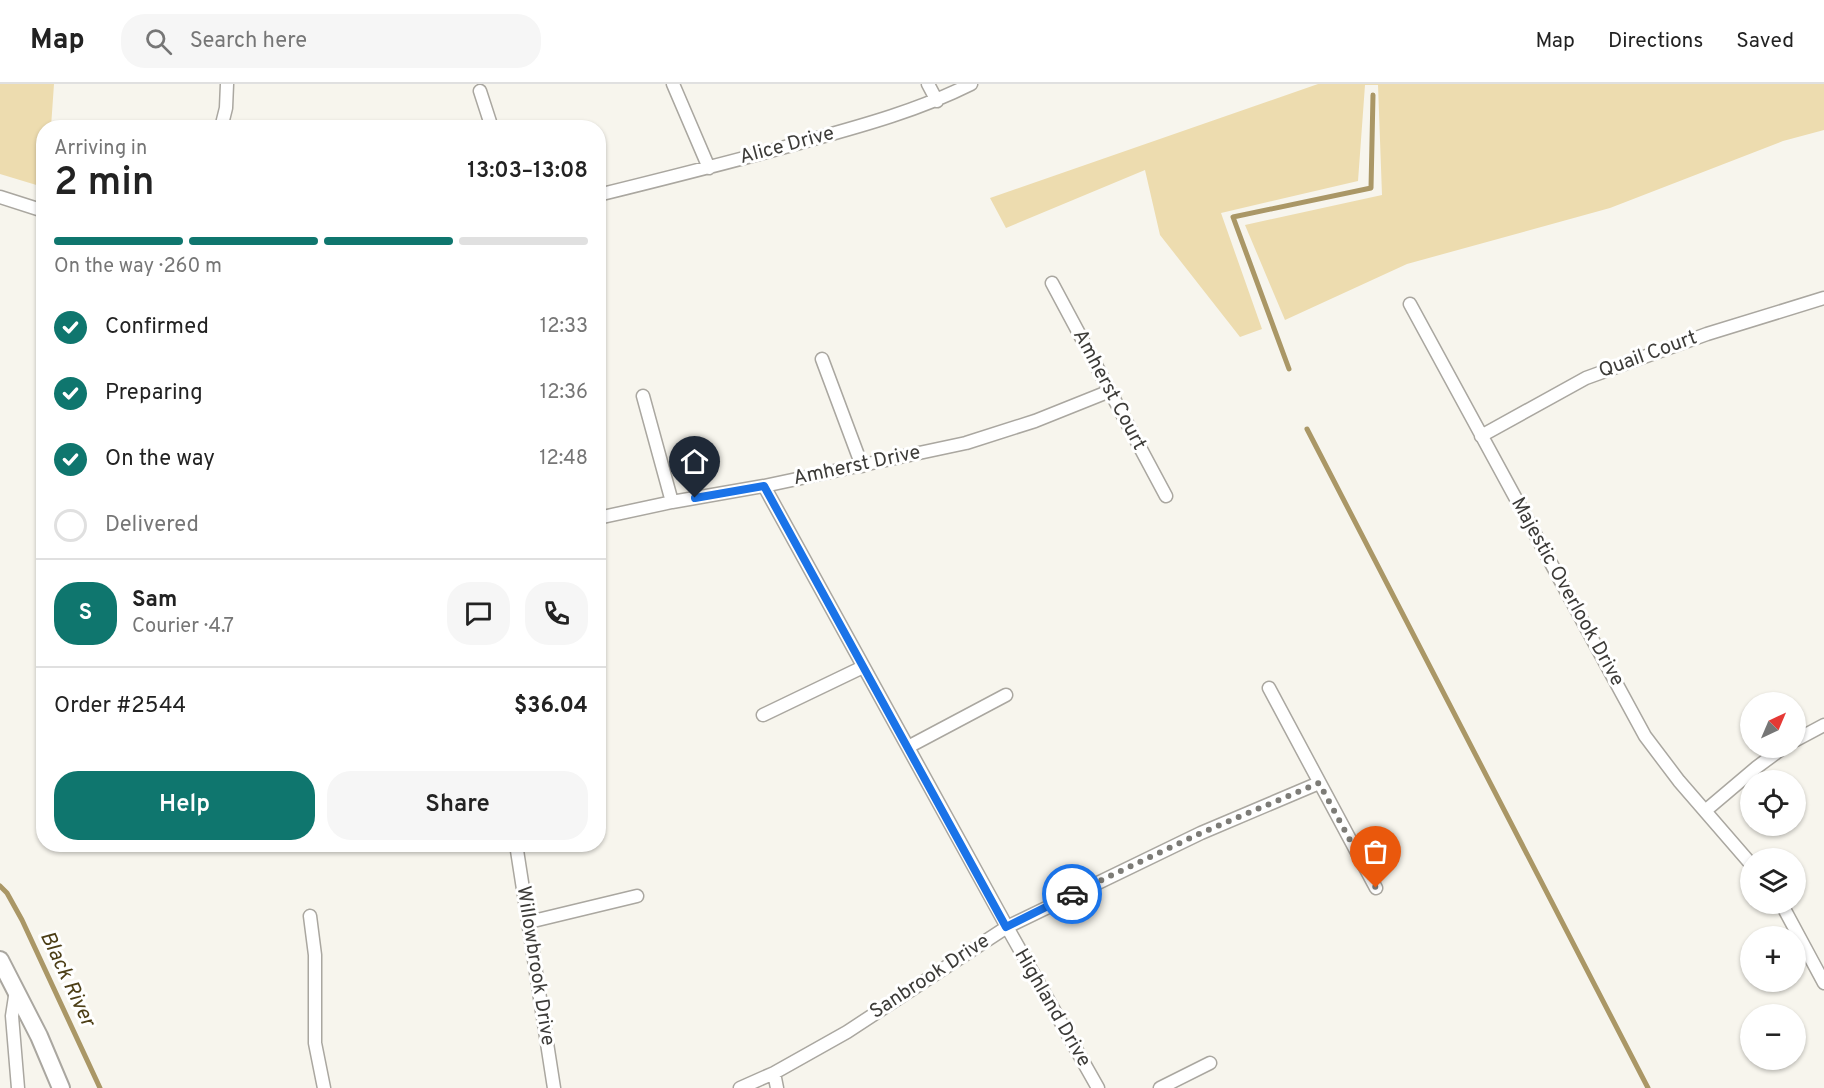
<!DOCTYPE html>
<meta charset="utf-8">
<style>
:root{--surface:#fff;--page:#f6f6f6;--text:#222;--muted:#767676;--line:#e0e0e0;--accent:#0f766e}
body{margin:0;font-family:Overpass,sans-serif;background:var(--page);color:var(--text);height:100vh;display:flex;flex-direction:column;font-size:22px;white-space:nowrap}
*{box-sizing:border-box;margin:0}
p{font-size:20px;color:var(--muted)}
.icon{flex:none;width:33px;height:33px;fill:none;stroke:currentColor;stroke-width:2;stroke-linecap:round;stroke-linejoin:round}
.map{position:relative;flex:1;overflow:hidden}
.details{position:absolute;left:36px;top:36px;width:570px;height:732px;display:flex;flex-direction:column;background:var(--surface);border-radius:24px;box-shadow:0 2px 4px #0004}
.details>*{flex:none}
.needle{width:39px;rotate:44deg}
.fabs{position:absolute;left:1740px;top:608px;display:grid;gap:12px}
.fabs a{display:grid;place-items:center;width:66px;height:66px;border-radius:50%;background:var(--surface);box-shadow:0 2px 4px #0004;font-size:30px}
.pin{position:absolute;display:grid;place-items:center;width:51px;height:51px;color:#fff;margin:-62px -26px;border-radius:50% 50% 50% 0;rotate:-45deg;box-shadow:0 0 6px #0007}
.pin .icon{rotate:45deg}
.courier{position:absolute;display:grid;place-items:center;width:60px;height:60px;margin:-30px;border:4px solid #1a73e8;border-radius:50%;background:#fff;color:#222;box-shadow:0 2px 8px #0007}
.overview em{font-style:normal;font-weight:600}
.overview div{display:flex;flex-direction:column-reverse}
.overview{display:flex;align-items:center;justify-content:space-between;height:102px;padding:0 18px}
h1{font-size:39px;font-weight:600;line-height:45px}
.bar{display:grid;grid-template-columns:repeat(4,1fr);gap:9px 6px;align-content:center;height:72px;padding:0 18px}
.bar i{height:8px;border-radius:4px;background:var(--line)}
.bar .current{background:var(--accent)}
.bar p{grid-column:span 4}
.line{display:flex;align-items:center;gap:15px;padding:0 18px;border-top:2px solid var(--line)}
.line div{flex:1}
.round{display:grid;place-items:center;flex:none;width:63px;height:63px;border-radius:24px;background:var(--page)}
ol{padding:0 18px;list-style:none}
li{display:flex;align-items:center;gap:18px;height:66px}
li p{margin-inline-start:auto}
li .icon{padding:6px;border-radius:50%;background:var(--accent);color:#fff;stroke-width:4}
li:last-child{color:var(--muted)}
li i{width:33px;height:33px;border:3px solid var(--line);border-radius:50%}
.button{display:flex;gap:12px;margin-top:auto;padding:12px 18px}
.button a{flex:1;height:69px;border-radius:24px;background:var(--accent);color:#fff;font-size:24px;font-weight:600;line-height:69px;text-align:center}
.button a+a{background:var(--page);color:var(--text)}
header{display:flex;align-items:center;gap:36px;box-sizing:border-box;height:84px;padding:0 30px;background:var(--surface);border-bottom:2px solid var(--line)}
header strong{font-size:28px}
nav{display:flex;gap:33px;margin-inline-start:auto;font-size:21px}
.search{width:420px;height:54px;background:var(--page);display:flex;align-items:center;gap:15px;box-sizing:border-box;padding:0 21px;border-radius:24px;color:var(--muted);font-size:22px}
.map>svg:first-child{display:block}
.green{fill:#eddcaf}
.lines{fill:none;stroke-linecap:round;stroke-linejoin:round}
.stream{stroke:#aa9766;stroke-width:5}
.minor-casing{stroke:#aaa7a0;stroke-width:15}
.tertiary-casing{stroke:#aaa7a0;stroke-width:20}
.minor{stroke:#fff;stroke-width:12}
.tertiary{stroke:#fff;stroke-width:16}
.done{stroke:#7d7c77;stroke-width:6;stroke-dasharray:0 10.8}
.route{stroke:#1a73e8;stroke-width:8}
.labels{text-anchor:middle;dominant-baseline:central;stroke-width:6;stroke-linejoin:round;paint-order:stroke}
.street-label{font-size:20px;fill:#3c3b38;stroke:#fff}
.water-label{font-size:21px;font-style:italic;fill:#4c3e15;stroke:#fff}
</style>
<header>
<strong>Map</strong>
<div class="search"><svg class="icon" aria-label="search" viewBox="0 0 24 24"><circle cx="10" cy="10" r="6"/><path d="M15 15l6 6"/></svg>Search here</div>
<nav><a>Map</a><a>Directions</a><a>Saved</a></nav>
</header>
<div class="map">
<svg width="1824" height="1004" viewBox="0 0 1824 1004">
<rect width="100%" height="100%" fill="#f7f5ed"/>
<path class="green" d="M0 0H54L51 43 44 44 43 103 0 90Z
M1318 0H1824V46L1783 57 1610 124 1407 180 1285 236 1245 141 1382 111 1378 1H1365L1358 97 1221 129 1262 245 1240 253 1160 151 1145 86 1006 144 990 114Z"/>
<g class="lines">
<path class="stream" d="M1289 285 1233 133 1371 104 1373 11
M1307 345 1648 1004
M0 802 7 809 22 836 100 1004"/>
<defs>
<path id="minor" d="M673 0 709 84
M928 0 937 17
M480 7 492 44
M221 44 226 24 227 0
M598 111C667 94 735 77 803 58 861 42 917 27 971 0
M0 113 44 127
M1052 199 1166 412
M1410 220 1645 652 1679 697 1750 779
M822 275 862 382
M643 312 672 418
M1481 352 1586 294 1707 250 1824 214
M764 402 1007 843 1098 1004
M598 434 672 418 764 402 966 359 1035 337 1110 307
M1269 604 1376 804
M763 631 863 583
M1796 656 1824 641
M908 663 1006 611
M1705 727 1757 683 1784 663
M516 760 554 1004
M1781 819 1824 899
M310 832 315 871V959L324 1004
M529 838 637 812
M16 906 12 932 18 1004
M774 989 777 1004
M740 1004 774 989 847 948 1007 843 1201 749 1319 699
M1160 1004 1210 979"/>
<path id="tertiary" d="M0 876 39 952 61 1004"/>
</defs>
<use href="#minor" class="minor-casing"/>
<use href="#tertiary" class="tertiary-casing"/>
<use href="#minor" class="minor"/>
<use href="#tertiary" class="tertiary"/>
</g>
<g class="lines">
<path class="done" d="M1072 810 1201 749 1319 699 1376 804"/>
<path class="route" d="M695 414 764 402 1006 843 1072 810"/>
</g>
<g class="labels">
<g class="street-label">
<text transform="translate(787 62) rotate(-15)">Alice Drive</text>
<text transform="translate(1648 271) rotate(-20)">Quail Court</text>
<text transform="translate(1109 306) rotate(62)">Amherst Court</text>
<text transform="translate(857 382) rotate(-12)">Amherst Drive</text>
<text transform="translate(1567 508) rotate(61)">Majestic Overlook Drive</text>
<text transform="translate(535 882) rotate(81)">Willowbrook Drive</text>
<text transform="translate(930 893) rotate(-33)">Sanbrook Drive</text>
<text transform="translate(1052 924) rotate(60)">Highland Drive</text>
</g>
<g class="water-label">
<text transform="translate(67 895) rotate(65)">Black River</text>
</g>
</g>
</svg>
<div class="fabs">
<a><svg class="needle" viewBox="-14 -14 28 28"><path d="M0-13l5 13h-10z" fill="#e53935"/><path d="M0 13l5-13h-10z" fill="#767676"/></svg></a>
<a><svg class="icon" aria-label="locate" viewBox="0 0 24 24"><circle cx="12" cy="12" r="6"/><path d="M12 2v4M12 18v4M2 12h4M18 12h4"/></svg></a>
<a><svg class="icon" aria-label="layers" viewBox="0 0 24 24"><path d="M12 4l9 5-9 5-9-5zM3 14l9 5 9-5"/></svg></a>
<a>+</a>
<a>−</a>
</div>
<div class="pin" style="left:1376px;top:804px;background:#ea580c"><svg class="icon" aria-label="bag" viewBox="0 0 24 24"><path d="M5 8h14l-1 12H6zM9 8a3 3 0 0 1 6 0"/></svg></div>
<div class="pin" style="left:695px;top:414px;background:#1f2937"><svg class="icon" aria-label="home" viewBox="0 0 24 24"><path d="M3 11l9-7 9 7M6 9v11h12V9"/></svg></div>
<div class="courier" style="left:1072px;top:810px"><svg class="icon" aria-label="car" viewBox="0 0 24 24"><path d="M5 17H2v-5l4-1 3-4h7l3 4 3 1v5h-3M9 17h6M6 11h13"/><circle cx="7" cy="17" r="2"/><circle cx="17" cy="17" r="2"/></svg></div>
<section class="details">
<div class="overview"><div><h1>2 min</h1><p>Arriving in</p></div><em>13:03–13:08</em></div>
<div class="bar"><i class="current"></i><i class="current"></i><i class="current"></i><i></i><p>On the way · 260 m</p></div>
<ol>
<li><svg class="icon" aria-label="check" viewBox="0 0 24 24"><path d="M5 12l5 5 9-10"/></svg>Confirmed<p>12:33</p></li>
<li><svg class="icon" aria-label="check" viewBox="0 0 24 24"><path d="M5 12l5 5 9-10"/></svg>Preparing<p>12:36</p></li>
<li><svg class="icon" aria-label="check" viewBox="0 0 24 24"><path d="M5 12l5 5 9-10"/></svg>On the way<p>12:48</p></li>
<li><i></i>Delivered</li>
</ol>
<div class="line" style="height:108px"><b class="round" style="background:var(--accent);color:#fff">S</b><div><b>Sam</b><p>Courier · 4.7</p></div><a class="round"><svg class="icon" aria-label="chat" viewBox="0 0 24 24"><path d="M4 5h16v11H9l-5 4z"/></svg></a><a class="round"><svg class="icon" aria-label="phone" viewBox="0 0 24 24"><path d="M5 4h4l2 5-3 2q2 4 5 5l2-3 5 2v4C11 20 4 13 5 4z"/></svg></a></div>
<div class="line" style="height:78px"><div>Order #2544</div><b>$36.04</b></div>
<div class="button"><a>Help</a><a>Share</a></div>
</section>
</div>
